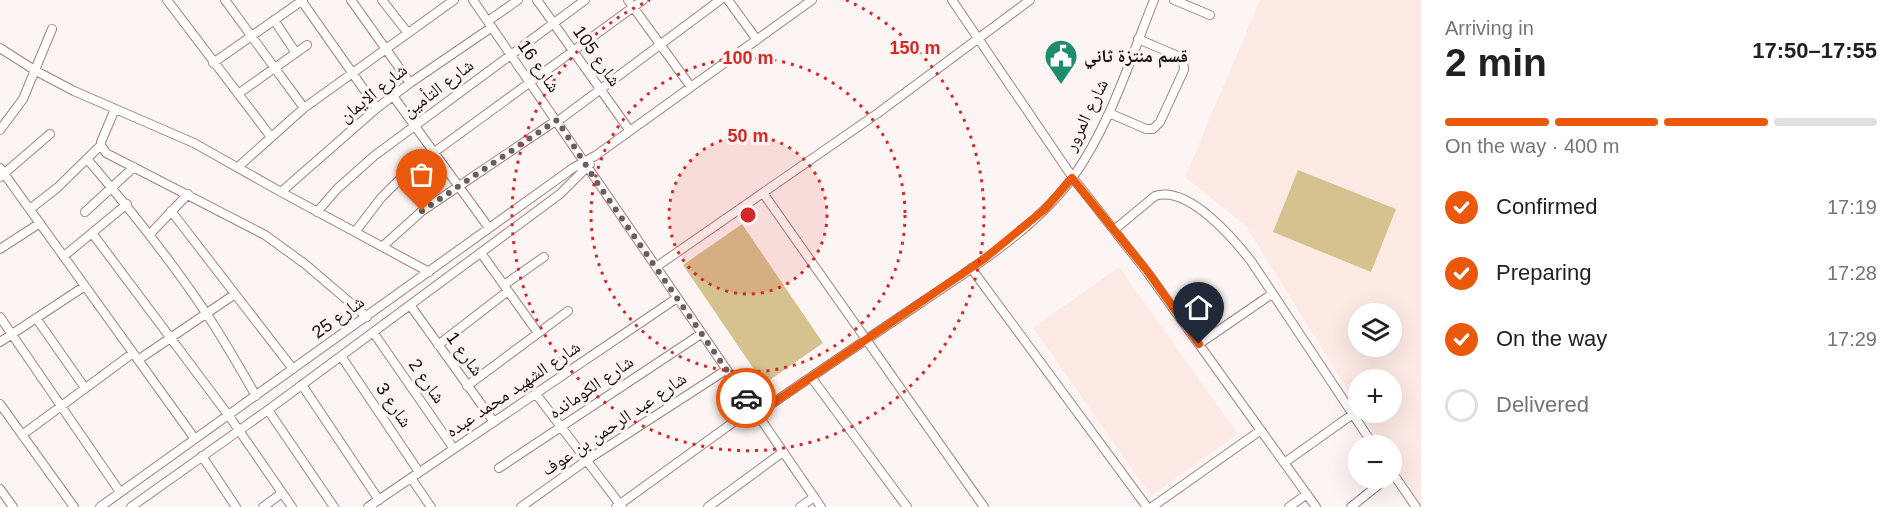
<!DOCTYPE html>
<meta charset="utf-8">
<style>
:root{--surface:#fff;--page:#f6f6f6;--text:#202124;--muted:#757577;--line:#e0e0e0;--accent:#ea580c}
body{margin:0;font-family:Arial,"Noto Naskh Arabic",sans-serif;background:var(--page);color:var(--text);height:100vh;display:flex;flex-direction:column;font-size:22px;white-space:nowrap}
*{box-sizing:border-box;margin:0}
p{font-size:20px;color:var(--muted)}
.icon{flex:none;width:33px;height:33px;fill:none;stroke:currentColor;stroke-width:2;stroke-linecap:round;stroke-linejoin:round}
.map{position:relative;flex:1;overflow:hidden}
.panel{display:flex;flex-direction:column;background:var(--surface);width:480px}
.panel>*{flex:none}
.controls{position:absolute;left:1348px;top:303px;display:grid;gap:12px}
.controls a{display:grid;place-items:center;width:54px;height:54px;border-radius:50%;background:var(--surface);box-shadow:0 6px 24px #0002;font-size:30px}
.pin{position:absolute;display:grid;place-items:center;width:51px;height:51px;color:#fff;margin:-62px -26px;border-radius:50% 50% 50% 0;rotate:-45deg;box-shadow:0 0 6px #0007}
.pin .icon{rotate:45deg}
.courier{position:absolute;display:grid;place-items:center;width:60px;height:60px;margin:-30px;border:4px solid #ea580c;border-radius:50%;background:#fff;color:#222;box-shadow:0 2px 8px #0007}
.head em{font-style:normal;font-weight:800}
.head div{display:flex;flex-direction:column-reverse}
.head{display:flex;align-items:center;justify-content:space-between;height:102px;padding:0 24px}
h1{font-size:39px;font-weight:800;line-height:45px}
.bar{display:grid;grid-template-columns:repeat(4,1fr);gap:9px 6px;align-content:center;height:72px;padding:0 24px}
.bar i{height:8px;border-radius:4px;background:var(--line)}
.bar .selected{background:var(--accent)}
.bar p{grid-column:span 4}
ol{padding:0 24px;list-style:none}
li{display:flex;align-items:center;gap:18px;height:66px}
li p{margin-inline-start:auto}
li .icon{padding:6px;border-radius:50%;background:var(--accent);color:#fff;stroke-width:4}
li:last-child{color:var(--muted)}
li i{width:33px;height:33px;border:3px solid var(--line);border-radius:50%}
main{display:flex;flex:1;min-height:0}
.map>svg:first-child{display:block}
.built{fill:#fdeae5;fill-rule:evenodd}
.green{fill:#d5c28f}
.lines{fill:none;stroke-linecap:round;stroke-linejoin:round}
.minor-casing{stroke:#a48379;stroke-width:10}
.minor{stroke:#fff;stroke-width:8}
.done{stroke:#685e5b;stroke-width:6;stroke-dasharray:0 10.8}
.route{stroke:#ea580c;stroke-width:8}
.ring{fill:none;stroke:#d62828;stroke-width:3;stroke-dasharray:3 6}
.labels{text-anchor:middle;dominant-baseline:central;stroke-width:6;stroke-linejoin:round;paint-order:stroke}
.street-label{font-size:18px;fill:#180c09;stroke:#fdf5f3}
.poi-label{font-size:18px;font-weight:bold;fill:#180c09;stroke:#fdf5f3;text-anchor:start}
.centre{fill:#d62828;stroke:#fdf5f3;stroke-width:3}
.ring-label{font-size:18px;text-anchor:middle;font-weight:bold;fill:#d62828;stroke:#fdf5f3;stroke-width:6;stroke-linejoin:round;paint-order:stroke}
</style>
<main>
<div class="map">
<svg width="1421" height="507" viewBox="0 0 1421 507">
<rect width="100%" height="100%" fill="#fdf5f3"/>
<path class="built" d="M1260 0H1421V507L1392 461V446L1382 445 1362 413 1392 412V380H1359V408L1246 226 1185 177ZM1359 314H1392V346H1359Z
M1119 267 1238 434 1151 496 1033 328Z"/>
<path class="green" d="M1298 170 1396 209 1371 272 1273 232Z
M742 224 823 343 764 384 683 265Z"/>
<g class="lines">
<defs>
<path id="minor" d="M167 0 271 137
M225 0 304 108
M301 0 377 108
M351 0 410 83
M382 0 407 32
M473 0 821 507
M537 0 630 131
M628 0 691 87
M728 0 757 40
M952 0 1073 178 1147 272 1316 507
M1174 0 1210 15
M274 20 296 53
M488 21 518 0
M0 48 36 71 74 91 194 143 281 192 429 272
M213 63 303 0
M238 94 307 45
M393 96 489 228
M115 109 101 142V145L106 153 265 235 305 264 367 317
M1109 113 1146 129H1153L1160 122 1184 70 1183 59 1178 56 1138 39
M558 121 720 0
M0 130 23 99 52 29
M88 160C130 209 170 259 206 313 224 340 240 368 256 396
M238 167 304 108 454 0
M0 168 195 439
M0 177 50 134
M281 192 377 108 410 83 492 27
M763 193 984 507
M30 209 57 188 101 145
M171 211 293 369
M85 212 134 167
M317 212 337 189 374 156 585 0
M1114 230 1155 196C1188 185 1233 238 1251 261L1374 446
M355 232 381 198 407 172 643 0
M92 233 229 416 292 507
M150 234 188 194
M383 246 422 211 557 120
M0 249 40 223
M481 253 538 333
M64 256 127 204
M656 267 878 113 1030 0
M971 268 1147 507
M504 285 544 257
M410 305 494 422
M0 317 120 492
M36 318 85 388
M373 332 454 449
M0 342 85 286
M1199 344 1272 294
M438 345 508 291
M341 356 419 472
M138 360 235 294
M811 377 907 507
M302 385 379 500
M467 386 568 311
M536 394 622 507
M0 404 74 507
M268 410 334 507
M757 414C812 376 867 339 922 302 974 267 1036 228 1073 177 1110 125 1130 60 1154 0
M22 435 133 353
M202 456 236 507
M1284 463 1353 414
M499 468 701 334
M1392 472 1416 507
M411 478 431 507
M0 489 13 507
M100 507 573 168 595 156 812 0
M131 507 268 410 560 194 590 164
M263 507 282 493
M368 507 677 298
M521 507 587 460 726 370
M616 507 753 408
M708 507 783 452
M800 507 814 497
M1152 507 1261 430
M1289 507 1307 494
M1351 507 1387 478"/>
</defs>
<use href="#minor" class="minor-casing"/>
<use href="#minor" class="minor"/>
</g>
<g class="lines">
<path class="done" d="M422 211 557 120 596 181 746 398"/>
<path class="route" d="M746 398 757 414 984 259 1045 209 1072 178 1148 272 1199 344"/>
</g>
<circle cx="748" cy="215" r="79" fill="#d62828" fill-opacity=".12"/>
<g class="ring">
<circle cx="748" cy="215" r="79"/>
<circle cx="748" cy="215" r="157"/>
<path d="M846 0A236 236 0 1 1 650 0"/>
</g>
<defs>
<symbol id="civic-pin" viewBox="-11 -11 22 30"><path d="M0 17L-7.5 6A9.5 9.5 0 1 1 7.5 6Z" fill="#1e8d6d" stroke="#fdf5f3"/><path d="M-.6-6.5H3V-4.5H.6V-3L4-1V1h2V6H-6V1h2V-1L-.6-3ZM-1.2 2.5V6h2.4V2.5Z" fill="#fff"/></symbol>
</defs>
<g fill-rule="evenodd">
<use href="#civic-pin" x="1042" y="37" width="38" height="52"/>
</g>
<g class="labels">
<g class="street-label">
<text transform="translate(597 56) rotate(55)">شارع 105</text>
<text transform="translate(539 66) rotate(55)">شارع 16</text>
<text transform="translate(438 88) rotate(-37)">شارع التأمين</text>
<text transform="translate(373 93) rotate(-39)">شارع الايمان</text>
<text transform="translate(1086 115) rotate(-64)">شارع المرور</text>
<text transform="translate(338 317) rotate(-36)">شارع 25</text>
<text transform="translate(465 354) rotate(54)">شارع 1</text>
<text transform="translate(427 381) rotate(55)">شارع 2</text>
<text transform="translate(591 387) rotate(-34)">شارع الكومانده</text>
<text transform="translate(513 389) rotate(-34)">شارع الشهيد محمد عبده</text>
<text transform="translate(394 405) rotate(56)">شارع 3</text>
<text transform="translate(614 424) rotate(-34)">شارع عبد الرحمن بن عوف</text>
</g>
<g class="poi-label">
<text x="1084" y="56">قسم منتزة ثاني</text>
</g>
</g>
<circle cx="748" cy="215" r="9" class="centre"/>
<g class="ring-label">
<text x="915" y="54">150 m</text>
<text x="748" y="64">100 m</text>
<text x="748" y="142">50 m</text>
</g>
</svg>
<div class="controls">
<a><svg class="icon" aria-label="layers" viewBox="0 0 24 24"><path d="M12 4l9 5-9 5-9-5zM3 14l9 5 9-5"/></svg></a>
<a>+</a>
<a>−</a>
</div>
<div class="pin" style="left:422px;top:211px;background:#ea580c"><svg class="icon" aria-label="bag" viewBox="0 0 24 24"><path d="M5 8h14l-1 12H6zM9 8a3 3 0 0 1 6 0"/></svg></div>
<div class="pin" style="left:1199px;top:344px;background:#1f2937"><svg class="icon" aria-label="home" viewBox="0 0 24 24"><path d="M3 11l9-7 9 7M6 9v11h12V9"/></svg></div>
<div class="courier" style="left:746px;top:398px"><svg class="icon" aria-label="car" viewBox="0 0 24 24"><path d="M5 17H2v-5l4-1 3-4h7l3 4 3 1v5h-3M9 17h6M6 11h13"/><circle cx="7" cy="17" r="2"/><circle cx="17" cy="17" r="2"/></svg></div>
</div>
<section class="panel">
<div class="head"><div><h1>2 min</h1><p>Arriving in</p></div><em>17:50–17:55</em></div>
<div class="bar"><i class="selected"></i><i class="selected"></i><i class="selected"></i><i></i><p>On the way · 400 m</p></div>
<ol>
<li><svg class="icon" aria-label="check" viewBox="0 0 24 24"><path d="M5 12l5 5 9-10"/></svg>Confirmed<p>17:19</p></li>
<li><svg class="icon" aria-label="check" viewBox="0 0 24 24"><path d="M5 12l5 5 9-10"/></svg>Preparing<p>17:28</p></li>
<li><svg class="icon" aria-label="check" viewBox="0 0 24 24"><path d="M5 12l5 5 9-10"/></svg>On the way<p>17:29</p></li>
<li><i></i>Delivered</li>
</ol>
</section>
</main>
